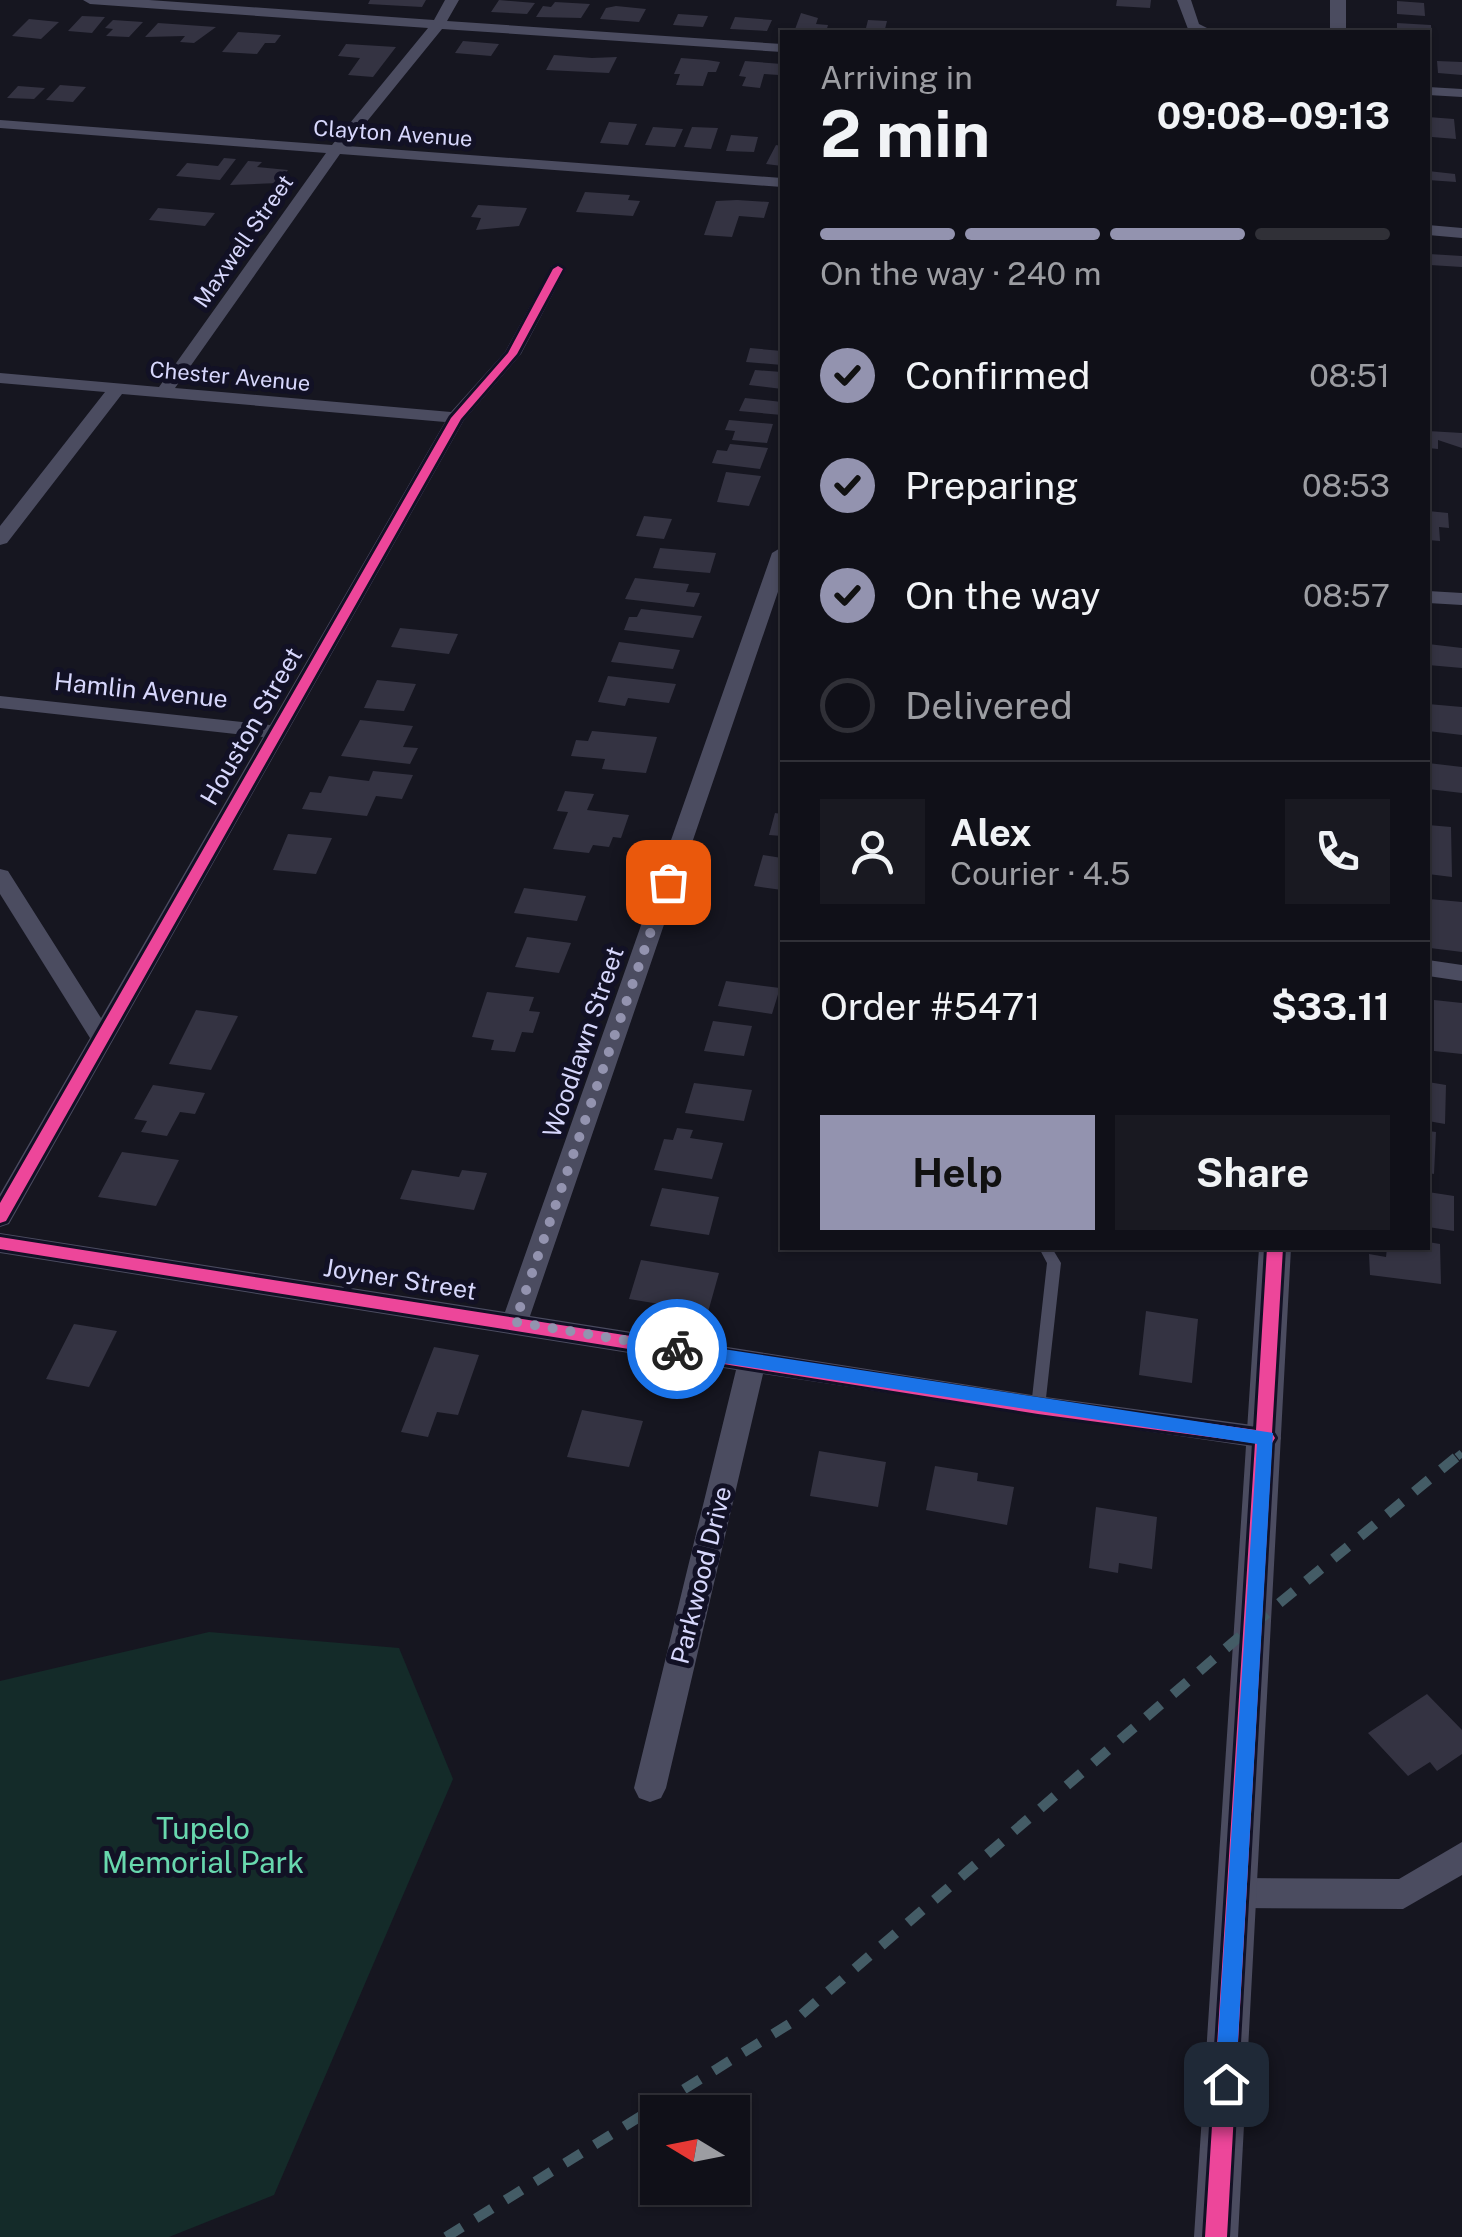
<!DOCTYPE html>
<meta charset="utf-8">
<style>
:root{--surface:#101018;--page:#191921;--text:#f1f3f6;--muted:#9c9da2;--line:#303037;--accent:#9393af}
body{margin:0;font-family:"Public Sans",sans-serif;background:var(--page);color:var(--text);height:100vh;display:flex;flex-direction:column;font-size:38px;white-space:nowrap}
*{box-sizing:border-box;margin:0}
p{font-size:32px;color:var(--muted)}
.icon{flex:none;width:55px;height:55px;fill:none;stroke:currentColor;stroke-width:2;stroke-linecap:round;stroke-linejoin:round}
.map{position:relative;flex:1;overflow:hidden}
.details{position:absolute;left:780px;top:30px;width:650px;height:1220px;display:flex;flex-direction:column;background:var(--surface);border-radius:0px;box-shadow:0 2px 8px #0004,0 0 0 2px var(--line)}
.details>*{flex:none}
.needle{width:65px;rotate:280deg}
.controls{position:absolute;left:640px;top:2095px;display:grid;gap:20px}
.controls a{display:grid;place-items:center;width:110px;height:110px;border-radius:0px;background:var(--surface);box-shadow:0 2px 8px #0004,0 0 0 2px var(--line);font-size:50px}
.pin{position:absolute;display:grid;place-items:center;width:85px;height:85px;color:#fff;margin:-42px;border-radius:20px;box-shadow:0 5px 15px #0006}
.courier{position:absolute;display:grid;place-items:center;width:100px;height:100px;margin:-50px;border:8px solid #1a73e8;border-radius:50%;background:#fff;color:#222;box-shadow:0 2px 12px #0007}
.headline em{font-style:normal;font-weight:700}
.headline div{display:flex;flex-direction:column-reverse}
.headline{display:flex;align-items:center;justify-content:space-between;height:170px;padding:0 40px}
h1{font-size:65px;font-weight:700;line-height:75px}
.bar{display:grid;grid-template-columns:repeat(4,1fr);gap:15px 10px;align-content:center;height:120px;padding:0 40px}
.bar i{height:12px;border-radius:8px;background:var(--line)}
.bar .selected{background:var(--accent)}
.bar p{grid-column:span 4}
.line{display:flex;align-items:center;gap:25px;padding:0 40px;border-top:2px solid var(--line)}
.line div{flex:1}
.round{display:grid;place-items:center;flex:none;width:105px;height:105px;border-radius:0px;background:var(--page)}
ol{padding:0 40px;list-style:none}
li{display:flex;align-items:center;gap:30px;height:110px}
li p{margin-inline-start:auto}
li .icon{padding:10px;border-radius:50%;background:var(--accent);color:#111;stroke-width:4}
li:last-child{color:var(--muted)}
li i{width:55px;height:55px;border:5px solid var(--line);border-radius:50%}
.button{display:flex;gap:20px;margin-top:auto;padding:20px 40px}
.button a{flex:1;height:115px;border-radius:0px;background:var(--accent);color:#111;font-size:40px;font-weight:700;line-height:115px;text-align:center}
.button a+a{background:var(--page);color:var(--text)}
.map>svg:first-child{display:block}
.green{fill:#142b29}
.building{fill:#343342}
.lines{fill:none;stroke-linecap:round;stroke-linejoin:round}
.service{fill:#4b4c60;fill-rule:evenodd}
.minor{fill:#4b4c60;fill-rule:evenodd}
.tertiary{fill:#4b4c60;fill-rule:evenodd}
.rail-far1{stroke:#445c66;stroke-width:8;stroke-dasharray:15 12;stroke-linecap:butt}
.rail{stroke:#445c66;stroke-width:10;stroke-dasharray:19 16;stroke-linecap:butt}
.cycleway-casing{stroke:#121125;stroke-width:6}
.cycleway{fill:#ed469a;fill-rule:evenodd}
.route{fill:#1a73e8}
.done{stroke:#9393af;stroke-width:10;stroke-dasharray:0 18}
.labels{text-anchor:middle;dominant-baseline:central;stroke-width:10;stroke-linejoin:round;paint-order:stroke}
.far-street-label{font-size:22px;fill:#d7d7fc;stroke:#121125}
.street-label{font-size:25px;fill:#d7d7fc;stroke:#121125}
.near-park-label{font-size:30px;fill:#68d8ae;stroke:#121125}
</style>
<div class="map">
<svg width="1462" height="2237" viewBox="0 0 1462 2237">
<rect width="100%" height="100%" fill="#161620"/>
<path class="green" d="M209 1632 399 1648 453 1779 274 2195 169 2237H0V1681Z"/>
<path class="building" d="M370 0H426L422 7 368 4Z
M499 0 535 3 527 14 491 12Z
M1117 0H1151L1150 8 1116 6Z
M1397 1 1424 3 1425 16 1397 14Z
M555 2 590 4 581 18 536 17 543 6 551 7Z
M606 8 616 6 646 9 639 22 600 19Z
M801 13 818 18 816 24 828 25 826 32H794Z
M678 14 708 16 703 27 673 25Z
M82 16 105 17 92 33 68 31Z
M735 17 772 20 767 31 730 29Z
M29 19 59 22 41 39 12 36Z
M113 20 143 22 129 37 106 36 113 29 105 28Z
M868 20 887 21 885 29 897 32H865Z
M158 23 216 27 194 43 180 42 185 36 145 37Z
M1397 23 1431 25 1432 39 1428 32H1397Z
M238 32 281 35 275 43H265L257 54 222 52Z
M463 41 499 44 491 56 455 53Z
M346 44 396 47 373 77 348 75 360 58 338 56Z
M554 55 592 58 617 57 609 73 546 70Z
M681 58 707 60 720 62 716 72H708L703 86 676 85 680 74H674Z
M745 61 782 64 779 75 764 74 760 88 742 86 746 77 739 76Z
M1437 61 1462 62V75L1438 73Z
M60 85 86 87 73 102 46 100Z
M18 86 45 88 34 99 7 98Z
M1428 117 1454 119 1456 139 1432 137 1428 133Z
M609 122 637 124 628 145 600 143Z
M653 127 683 129 675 147 645 145Z
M692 127 718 128 711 149 684 147Z
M731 135 758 137 754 152 726 151Z
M776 145 782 146V166L766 164Z
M224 158 236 159 220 180 176 176 187 163 218 166Z
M248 161 262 162 257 167 288 170 278 183 230 185Z
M1428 171 1455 174 1456 182 1428 180Z
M585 192 630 195 628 200 640 201 633 216 576 212Z
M716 201 737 200 769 202 764 218 739 216 732 237 704 235Z
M478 205 527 208 519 226 476 230 481 218 471 217Z
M158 208 215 213 205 226 149 220Z
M1429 254 1462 256V267L1430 265Z
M750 348 782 351V365L746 362Z
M755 370 782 372V389L749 385Z
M745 398 782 402V415L739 411Z
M729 420 773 424 767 443 732 440 735 431 725 430Z
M1428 431 1462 433V448L1438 440V449L1428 448Z
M730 444 768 448 760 469 712 463 717 450 727 451Z
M726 472 761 476 749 506 717 502Z
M1428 511 1448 513 1449 528 1439 527 1440 541 1428 540Z
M644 516 672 519 664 539 636 536Z
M660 548 716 553 710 573 653 568Z
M635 578 689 584 686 592 700 593 694 607 625 599Z
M641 609 702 616 693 638 624 630 629 617H637Z
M400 628 458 634 449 654 391 647Z
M619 642 680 650 673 669 611 662Z
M1428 644 1462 648V668L1428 665Z
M608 676 676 684 669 703 628 698 625 706 598 702Z
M377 680 416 684 404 711 364 708Z
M1428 704 1462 707V735L1428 731Z
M360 720 413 726 403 747 418 748 410 764 341 756Z
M592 731 657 737 646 773 602 769 605 759 571 756 576 740 588 741Z
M1428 763 1462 767V793L1428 789Z
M373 771 413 775 402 799 376 796 367 816 302 809 310 792 321 793 329 776 369 781Z
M565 791 594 794 587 810 629 815 621 838 613 837 609 847 593 845 589 853 553 849 568 812 557 811Z
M775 813 782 814V836L769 835Z
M1428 825 1451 827 1452 877 1428 874Z
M288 834 332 838 316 874 273 870Z
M763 855 782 858V890L754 886Z
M524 888 586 896 577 921 514 913Z
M1429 899 1462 902V952L1430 948Z
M527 937 571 943 559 973 515 967Z
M726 981 780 988 772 1014 718 1006Z
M487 992 534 997 529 1011 540 1012 533 1033 522 1032 515 1052 491 1050 494 1040 472 1037Z
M1434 1000 1462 1003V1054L1434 1051Z
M196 1010 238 1016 211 1070 169 1064Z
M713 1021 752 1026 744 1056 704 1051Z
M1428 1082 1446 1085 1445 1124 1428 1121Z
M694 1083 752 1090 744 1121 685 1113Z
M153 1085 205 1093 195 1114 180 1112 167 1136 141 1132 147 1121 134 1119Z
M677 1128 693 1130 690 1138 723 1143 712 1179 654 1170 664 1139 673 1140Z
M1428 1131 1436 1132 1434 1174 1428 1173Z
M122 1152 179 1160 156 1206 98 1197Z
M412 1170 459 1177 462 1170 487 1173 474 1210 400 1199Z
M662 1188 719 1197 709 1235 650 1226Z
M1428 1192 1454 1196V1231L1428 1227Z
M1428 1242 1440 1244 1441 1284 1370 1275 1369 1254 1386 1257 1387 1248H1428Z
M641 1260 719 1273 708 1312 629 1299Z
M1146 1311 1198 1319 1192 1383 1139 1375Z
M74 1324 117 1331 89 1387 46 1379Z
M434 1347 479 1355 458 1415 437 1412 428 1437 401 1432Z
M582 1410 643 1421 629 1467 567 1457Z
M819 1451 886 1462 878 1507 810 1496Z
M935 1466 978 1473 977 1481 1014 1487 1007 1525 926 1510Z
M1096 1507 1157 1517 1152 1569 1119 1563 1118 1573 1089 1568Z
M1427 1694 1462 1730V1754L1437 1771 1430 1762 1408 1776 1368 1733Z"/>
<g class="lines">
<path class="service" d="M1039 1248H1052L1061 1263 1045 1407 1043 1411 1038 1413 1033 1411 1031 1407 1047 1263Z"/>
<path class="minor" d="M83 0H149L434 20 445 0H459L447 21 782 44V52L442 29 347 146 782 178V187L340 154 175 388 451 412 505 352 552 266 566 269 521 354 464 420 9 1224 0 1227V1194L90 1038 0 894V869L8 871 101 1018 263 737 0 708V696L270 725 445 422 122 394 7 543 0 545V526L105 392 0 383V373L159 387 326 153 0 128V120L332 145 428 28 90 4Z
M1177 0H1191L1199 24 1215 32 1188 29Z
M1428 87 1462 89V97L1428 95Z
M1428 225 1462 228V238L1428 235Z
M782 547V580L530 1316 1038 1396 1267 1427 1277 1430 1281 1438 1277 1446 1267 1449 763 1374 666 1788 661 1798 650 1802 639 1798 634 1788 736 1370 0 1253V1233L505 1312 772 553Z
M1428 591 1462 593V605L1428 603Z
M1428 960 1462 965V981L1428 976Z
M1462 1842V1875L1403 1909 1239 1908 1227 1904 1223 1893 1227 1882 1239 1878 1399 1879Z"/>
<path class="tertiary" d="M1330 0H1346V32H1330Z
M1259 1248H1291L1238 2237H1194Z"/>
<path class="rail-far1" d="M1457 1457 1462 1453"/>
<path class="rail" d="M446 2237 794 2021 1253 1625 1460 1454"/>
<defs>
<path id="cycleway" d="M558 266 563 269 517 354 461 419 6 1221 0 1223V1203L451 418 508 353 553 269Z
M0 1237 1038 1400 1256 1430 1267 1248H1283L1272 1433 1275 1438 1272 1443 1227 2237H1205L1255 1443 1038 1414 0 1249Z"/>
</defs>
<use href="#cycleway" class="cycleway-casing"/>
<use href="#cycleway" class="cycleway"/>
</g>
<path class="route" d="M677 1342 1273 1433 1235 2092 1226 2095 1215 2084 1257 1444 677 1356 669 1349Z"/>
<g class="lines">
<path class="done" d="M668 882 515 1322 677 1349"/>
</g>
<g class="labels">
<g class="far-street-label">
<text transform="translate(393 133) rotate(4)">Clayton Avenue</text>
<text transform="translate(243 241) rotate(-55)">Maxwell Street</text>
<text transform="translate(230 376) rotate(5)">Chester Avenue</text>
</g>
<g class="street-label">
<text transform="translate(141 690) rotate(6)">Hamlin Avenue</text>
<text transform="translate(251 726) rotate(-60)">Houston Street</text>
<text transform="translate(583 1042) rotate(-71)">Woodlawn Street</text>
<text transform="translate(400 1279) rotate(9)">Joyner Street</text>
<text transform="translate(701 1575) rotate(-76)">Parkwood Drive</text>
</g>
<g class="near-park-label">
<text x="203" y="1828">Tupelo<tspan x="203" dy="34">Memorial Park</tspan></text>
</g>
</g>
</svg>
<div class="controls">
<a><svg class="needle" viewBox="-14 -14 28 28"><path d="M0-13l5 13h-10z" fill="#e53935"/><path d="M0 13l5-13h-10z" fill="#9c9da2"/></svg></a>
</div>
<div class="pin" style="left:668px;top:882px;background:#ea580c"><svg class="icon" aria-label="bag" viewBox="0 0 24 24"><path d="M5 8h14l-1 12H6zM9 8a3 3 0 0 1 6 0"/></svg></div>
<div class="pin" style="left:1226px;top:2084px;background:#1f2937"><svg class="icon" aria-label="home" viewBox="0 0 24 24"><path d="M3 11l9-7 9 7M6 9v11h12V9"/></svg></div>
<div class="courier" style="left:677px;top:1349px"><svg class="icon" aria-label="bike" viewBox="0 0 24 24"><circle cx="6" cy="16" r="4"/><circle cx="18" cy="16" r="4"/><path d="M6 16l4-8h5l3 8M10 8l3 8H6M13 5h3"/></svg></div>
<section class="details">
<div class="headline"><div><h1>2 min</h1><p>Arriving in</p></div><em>09:08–09:13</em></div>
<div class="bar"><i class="selected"></i><i class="selected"></i><i class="selected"></i><i></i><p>On the way · 240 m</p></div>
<ol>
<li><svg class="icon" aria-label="check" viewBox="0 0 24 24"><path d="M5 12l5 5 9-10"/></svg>Confirmed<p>08:51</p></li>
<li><svg class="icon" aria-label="check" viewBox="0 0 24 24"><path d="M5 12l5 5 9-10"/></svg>Preparing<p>08:53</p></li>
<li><svg class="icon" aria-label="check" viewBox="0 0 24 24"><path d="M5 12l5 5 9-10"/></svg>On the way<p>08:57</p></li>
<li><i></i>Delivered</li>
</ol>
<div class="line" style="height:180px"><a class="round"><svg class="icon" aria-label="person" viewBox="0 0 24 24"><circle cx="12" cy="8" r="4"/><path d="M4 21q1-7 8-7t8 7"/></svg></a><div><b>Alex</b><p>Courier · 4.5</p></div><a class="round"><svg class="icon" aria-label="phone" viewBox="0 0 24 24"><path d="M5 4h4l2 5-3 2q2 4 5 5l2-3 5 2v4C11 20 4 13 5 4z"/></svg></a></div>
<div class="line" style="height:130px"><div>Order #5471</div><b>$33.11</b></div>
<div class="button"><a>Help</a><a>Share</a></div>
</section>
</div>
